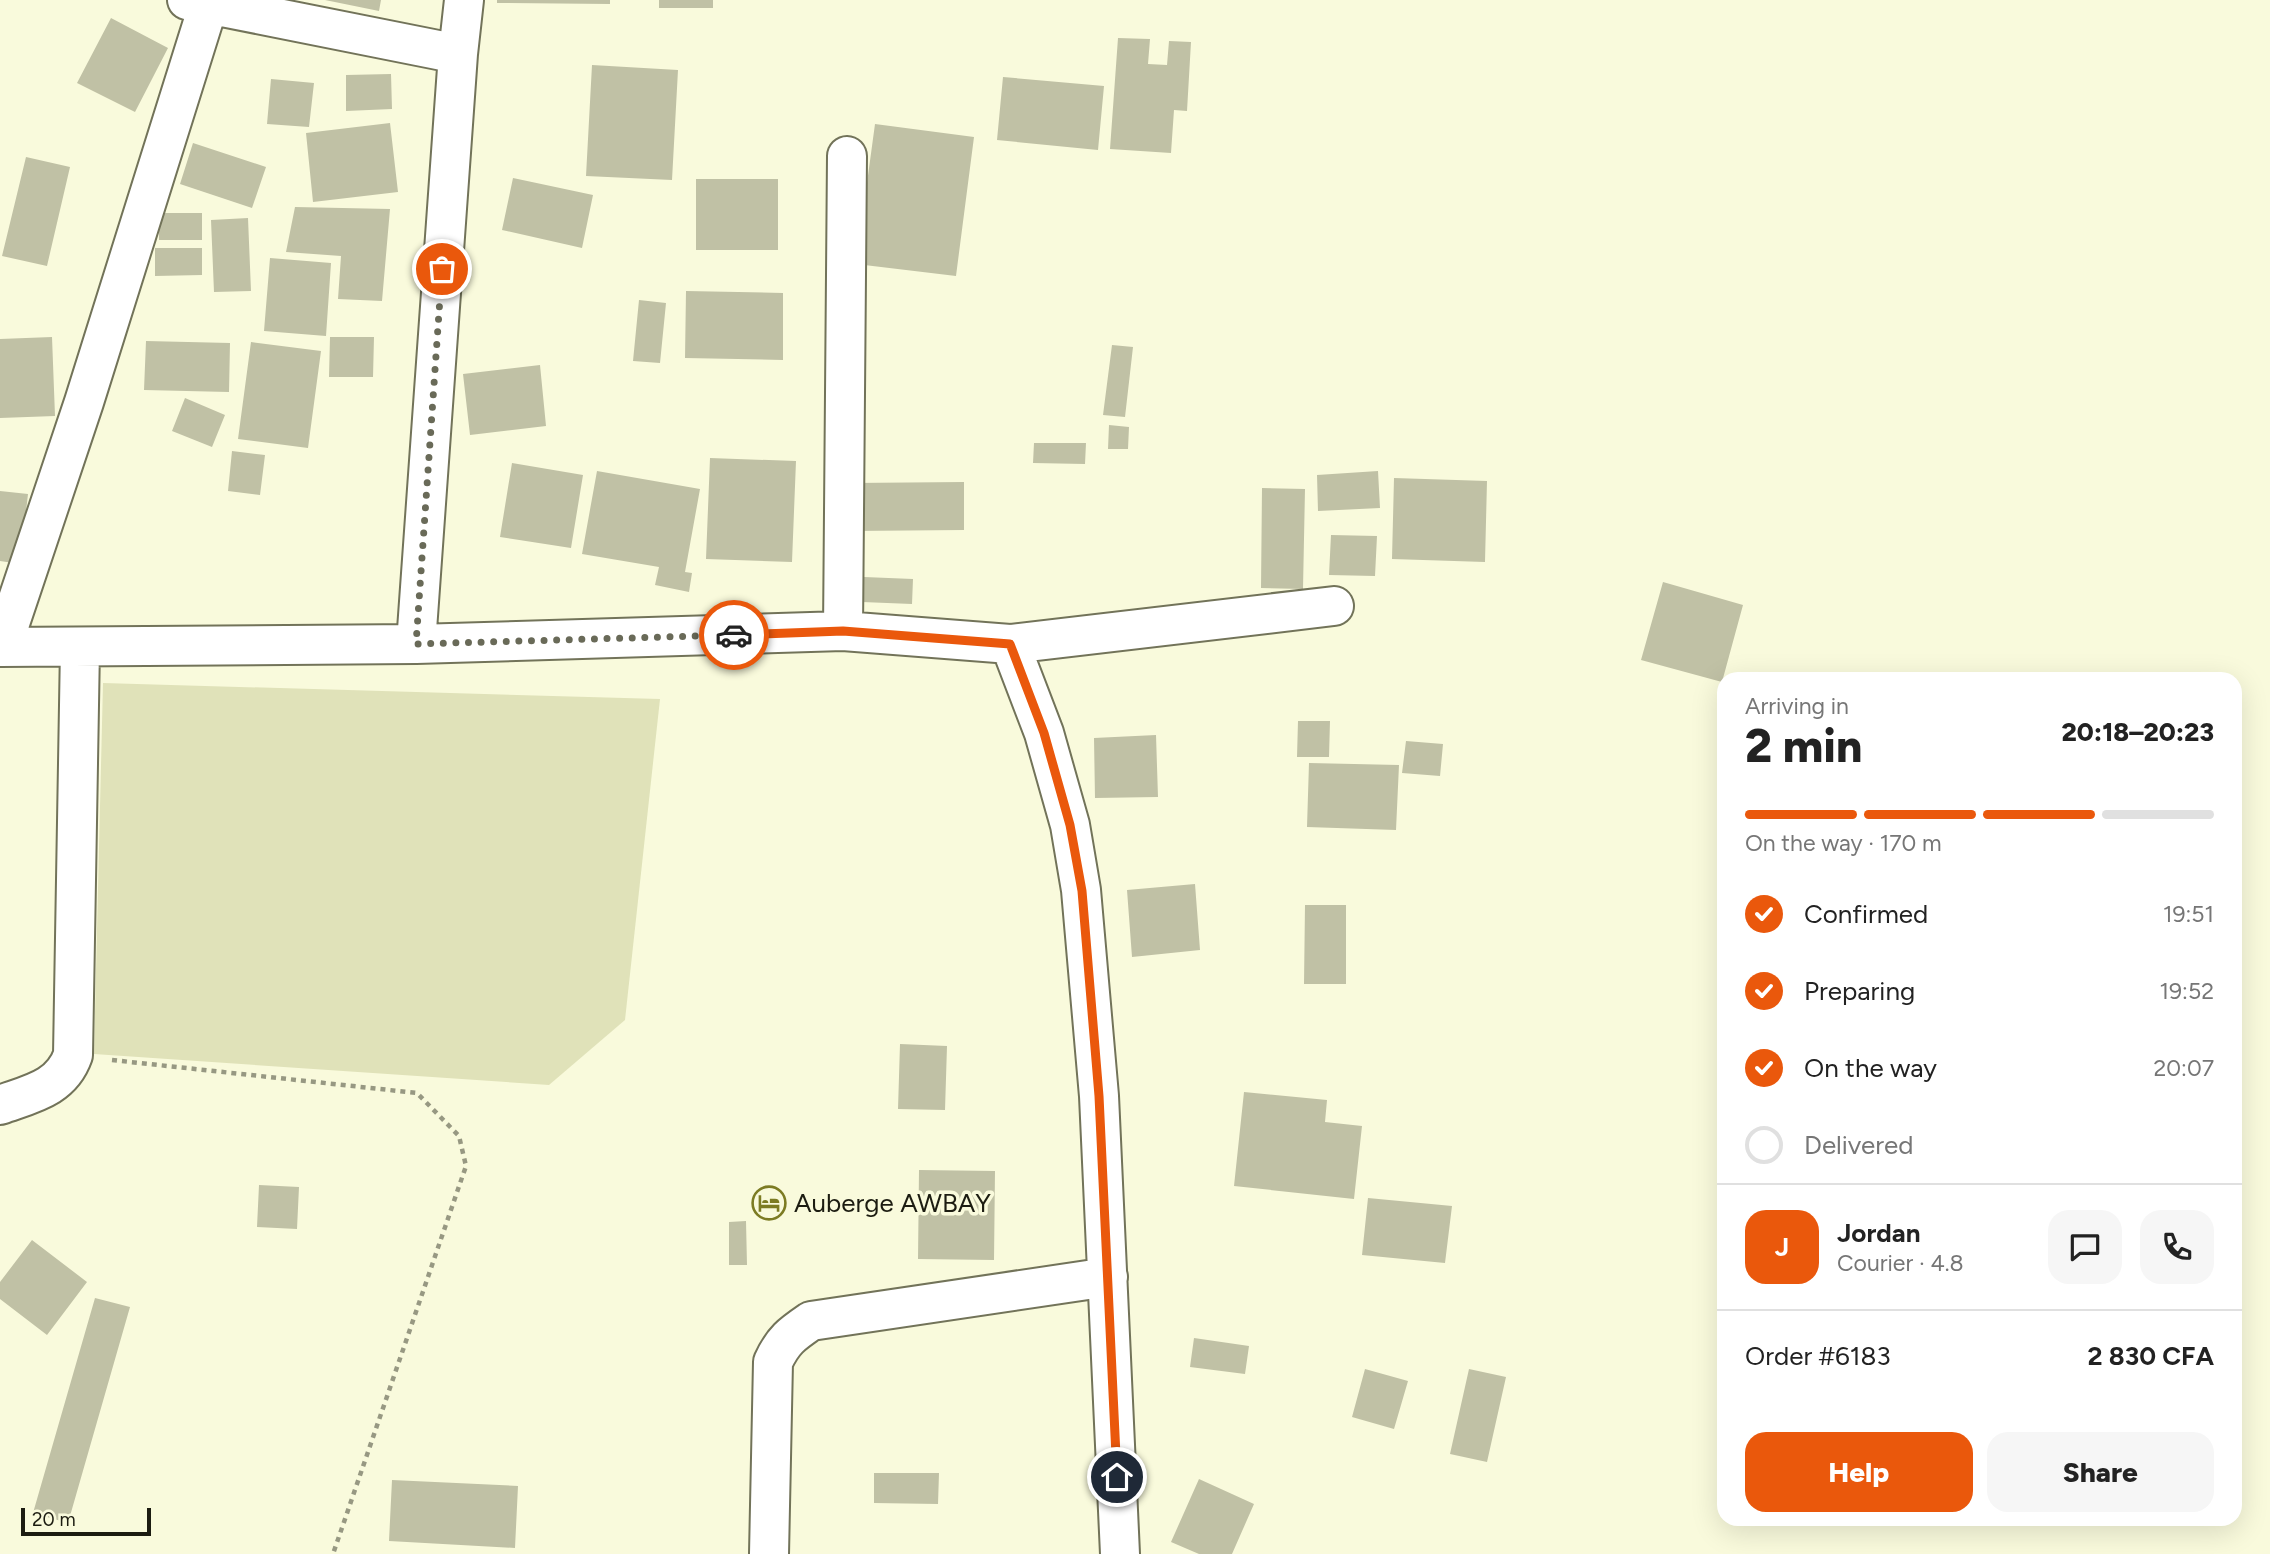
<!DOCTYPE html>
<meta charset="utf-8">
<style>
:root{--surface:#fff;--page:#f6f6f6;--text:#222;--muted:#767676;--line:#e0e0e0;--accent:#ea580c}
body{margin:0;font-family:Figtree,sans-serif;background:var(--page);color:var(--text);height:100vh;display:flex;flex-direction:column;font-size:26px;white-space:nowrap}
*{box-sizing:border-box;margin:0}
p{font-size:23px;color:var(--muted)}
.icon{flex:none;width:38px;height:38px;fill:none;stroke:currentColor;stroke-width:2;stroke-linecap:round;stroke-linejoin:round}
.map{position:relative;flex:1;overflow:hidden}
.details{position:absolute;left:1717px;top:672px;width:525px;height:854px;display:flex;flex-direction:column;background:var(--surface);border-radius:21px;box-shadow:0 7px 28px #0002}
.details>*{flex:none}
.scale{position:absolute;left:21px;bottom:18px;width:130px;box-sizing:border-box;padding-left:7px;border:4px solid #1c1c11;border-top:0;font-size:19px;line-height:24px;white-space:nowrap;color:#1c1c11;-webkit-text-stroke:5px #f9fadc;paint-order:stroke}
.pin{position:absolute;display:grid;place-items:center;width:60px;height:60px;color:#fff;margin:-30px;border:4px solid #fff;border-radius:50%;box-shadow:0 2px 7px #0007}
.courier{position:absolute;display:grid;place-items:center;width:70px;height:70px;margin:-35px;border:5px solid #ea580c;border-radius:50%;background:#fff;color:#222;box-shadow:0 2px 9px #0007}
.overview em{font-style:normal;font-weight:800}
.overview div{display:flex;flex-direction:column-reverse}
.overview{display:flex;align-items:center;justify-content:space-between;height:119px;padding:0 28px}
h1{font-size:46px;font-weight:800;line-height:52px}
.bar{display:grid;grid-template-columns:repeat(4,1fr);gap:10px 7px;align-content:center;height:84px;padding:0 28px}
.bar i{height:9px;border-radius:5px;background:var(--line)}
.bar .on{background:var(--accent)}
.bar p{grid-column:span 4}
.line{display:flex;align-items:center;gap:18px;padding:0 28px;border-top:2px solid var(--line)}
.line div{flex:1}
.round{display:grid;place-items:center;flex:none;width:74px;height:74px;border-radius:21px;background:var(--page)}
ol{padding:0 28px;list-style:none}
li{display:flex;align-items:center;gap:21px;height:77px}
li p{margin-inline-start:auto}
li .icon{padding:7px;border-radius:50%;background:var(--accent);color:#fff;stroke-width:4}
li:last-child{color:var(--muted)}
li i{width:38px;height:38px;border:4px solid var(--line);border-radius:50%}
.cta{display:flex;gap:14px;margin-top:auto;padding:14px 28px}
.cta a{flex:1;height:80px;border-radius:21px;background:var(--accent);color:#fff;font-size:28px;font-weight:800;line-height:80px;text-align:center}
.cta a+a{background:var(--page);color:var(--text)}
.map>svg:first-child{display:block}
.green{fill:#e0e2b9}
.building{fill:#c0c1a5}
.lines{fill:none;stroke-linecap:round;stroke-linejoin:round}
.minor-casing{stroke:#727359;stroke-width:42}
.path{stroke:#979882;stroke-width:4.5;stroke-dasharray:5 5;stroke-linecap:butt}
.minor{stroke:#fff;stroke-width:38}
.done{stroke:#696a58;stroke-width:7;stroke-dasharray:0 12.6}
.route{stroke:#ea580c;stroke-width:9}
.labels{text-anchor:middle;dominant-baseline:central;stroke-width:7;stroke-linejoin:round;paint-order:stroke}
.poi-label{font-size:26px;fill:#1c1c11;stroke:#f9fadc;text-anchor:start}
</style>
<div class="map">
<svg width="2270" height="1554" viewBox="0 0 2270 1554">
<rect width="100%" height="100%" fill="#f9fadc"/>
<path class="green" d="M103 683 660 699 625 1020 549 1085 94 1054Z"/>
<path class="building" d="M325 0H381L379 11Z
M497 0H610V4L497 3Z
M659 0H713V8H659Z
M111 18 168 48 135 112 77 83Z
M1118 38 1150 39 1148 64 1167 65 1169 41 1191 42 1187 111 1174 110 1171 153 1110 149Z
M592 65 678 70 672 180 586 176Z
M391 74 392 109 346 111V75Z
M1003 77 1104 86 1098 150 997 140Z
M271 79 314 83 309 127 267 124Z
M390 123 398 192 313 202 306 133Z
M875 124 974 137 956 276 856 264Z
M193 143 266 167 252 208 180 184Z
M26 157 70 167 47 266 2 256Z
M513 178 593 195 582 248 502 230Z
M696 179H778V250H696Z
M295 207 390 209 382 301 338 299 341 256 286 252Z
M159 213H202V240H159Z
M248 218 251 291 214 292 211 220Z
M155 248H202V275L155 276Z
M270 258 331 263 326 336 264 331Z
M686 291 783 293V360L685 358Z
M639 300 666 303 660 363 633 361Z
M52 337 55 416 0 418V339Z
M330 337H374L373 377H329Z
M146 341 230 343 229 392 144 390Z
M251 342 321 351 308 448 238 439Z
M1112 345 1133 347 1125 417 1103 415Z
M540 365 546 426 470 435 463 374Z
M185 398 225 415 212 447 172 431Z
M1109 425 1129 427 1128 449H1108Z
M1034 443H1086L1085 464 1033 463Z
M232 451 265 455 260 495 228 491Z
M710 458 796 461 792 562 706 559Z
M512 463 583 475 571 548 500 537Z
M597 471 700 489 685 572 692 573 689 592 655 585 659 567 582 554Z
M1378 471 1380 508 1318 511 1317 475Z
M1394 478 1487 481 1485 562 1392 559Z
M964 482V530L851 531V483Z
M1262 488 1305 489 1303 589 1261 588Z
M0 491 28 494 20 564 0 561Z
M1331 535 1377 536 1375 576 1329 575Z
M864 577 913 579 912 604 862 602Z
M1663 582 1743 605 1722 682 1641 660Z
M1298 721H1330L1329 757H1297Z
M1156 735 1158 797 1095 798 1094 738Z
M1406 741 1443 744 1440 776 1402 773Z
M1309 763 1399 765 1396 830 1307 827Z
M1195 884 1200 950 1132 957 1127 890Z
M1305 905H1346V984H1304Z
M900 1044 947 1046 945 1110 898 1109Z
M1244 1092 1327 1100 1325 1122 1362 1126 1354 1199 1234 1186Z
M919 1170 995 1171 994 1260 918 1259Z
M259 1185 299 1187 297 1229 257 1227Z
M1368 1198 1452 1206 1445 1263 1362 1255Z
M746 1221 747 1265H729V1222Z
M32 1240 87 1282 47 1335 0 1299V1282Z
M95 1298 130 1307 68 1523 33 1513Z
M1194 1338 1249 1346 1245 1374 1190 1367Z
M1365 1369 1408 1381 1394 1429 1352 1417Z
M1469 1369 1506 1377 1487 1462 1450 1454Z
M874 1473H939L938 1504 874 1503Z
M1199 1479 1254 1504 1232 1554H1199L1171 1542Z
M392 1480 518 1486 515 1548 389 1541Z"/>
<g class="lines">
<defs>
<path id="minor" d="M187 0 458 54
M843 631 847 156
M416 644 458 54 464 0
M1010 644 1044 733 1070 825 1081 890 1099 1096 1120 1554
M0 647 416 644 843 631 1010 644 1334 606
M2 647 84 402 209 3
M0 1105C30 1094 61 1089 73 1055L80 647
M769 1554 773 1362C783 1340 792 1334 811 1321L1108 1277"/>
</defs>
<use href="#minor" class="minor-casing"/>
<path class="path" d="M112 1060 417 1093 459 1136 466 1166 333 1554"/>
<use href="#minor" class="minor"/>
</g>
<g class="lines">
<path class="done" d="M442 269 416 644 734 635"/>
<path class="route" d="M734 635 843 631 1010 644 1044 733 1070 825 1082 891 1099 1096 1117 1477"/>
</g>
<defs>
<symbol id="hotel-ring" viewBox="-11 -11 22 22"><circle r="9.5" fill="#f9fadc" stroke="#7c7b23" stroke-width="1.5"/><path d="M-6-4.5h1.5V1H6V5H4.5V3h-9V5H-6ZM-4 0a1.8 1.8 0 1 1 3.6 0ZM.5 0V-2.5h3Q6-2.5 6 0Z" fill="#7c7b23"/></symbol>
</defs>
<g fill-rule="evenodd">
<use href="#hotel-ring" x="750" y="1184" width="38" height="38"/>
</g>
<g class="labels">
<g class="poi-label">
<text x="794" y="1203">Auberge AWBAY</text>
</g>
</g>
</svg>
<div class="scale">20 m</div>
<div class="pin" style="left:442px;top:269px;background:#ea580c"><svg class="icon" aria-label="bag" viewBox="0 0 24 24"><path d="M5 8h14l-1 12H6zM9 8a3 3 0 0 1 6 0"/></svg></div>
<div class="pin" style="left:1117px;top:1477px;background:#1f2937"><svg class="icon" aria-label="home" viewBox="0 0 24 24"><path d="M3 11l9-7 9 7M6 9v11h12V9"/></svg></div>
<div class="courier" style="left:734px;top:635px"><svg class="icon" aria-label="car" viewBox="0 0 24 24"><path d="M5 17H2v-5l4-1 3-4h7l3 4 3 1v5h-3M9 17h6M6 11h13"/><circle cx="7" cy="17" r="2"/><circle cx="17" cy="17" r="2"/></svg></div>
<section class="details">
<div class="overview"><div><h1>2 min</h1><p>Arriving in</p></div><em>20:18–20:23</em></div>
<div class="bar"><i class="on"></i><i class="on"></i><i class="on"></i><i></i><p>On the way · 170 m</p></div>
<ol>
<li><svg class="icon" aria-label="check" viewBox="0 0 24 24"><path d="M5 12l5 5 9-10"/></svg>Confirmed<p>19:51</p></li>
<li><svg class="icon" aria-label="check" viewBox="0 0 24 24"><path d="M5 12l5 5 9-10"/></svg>Preparing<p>19:52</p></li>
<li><svg class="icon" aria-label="check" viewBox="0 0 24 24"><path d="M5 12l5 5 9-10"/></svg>On the way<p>20:07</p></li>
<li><i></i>Delivered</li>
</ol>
<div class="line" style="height:126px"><b class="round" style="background:var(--accent);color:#fff">J</b><div><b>Jordan</b><p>Courier · 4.8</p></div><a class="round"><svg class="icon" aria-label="chat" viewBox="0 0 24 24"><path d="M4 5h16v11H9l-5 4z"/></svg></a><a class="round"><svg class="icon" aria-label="phone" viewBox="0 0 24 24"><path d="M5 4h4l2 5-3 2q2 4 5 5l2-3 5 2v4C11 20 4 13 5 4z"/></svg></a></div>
<div class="line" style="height:91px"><div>Order #6183</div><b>2 830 CFA</b></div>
<div class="cta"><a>Help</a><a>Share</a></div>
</section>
</div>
